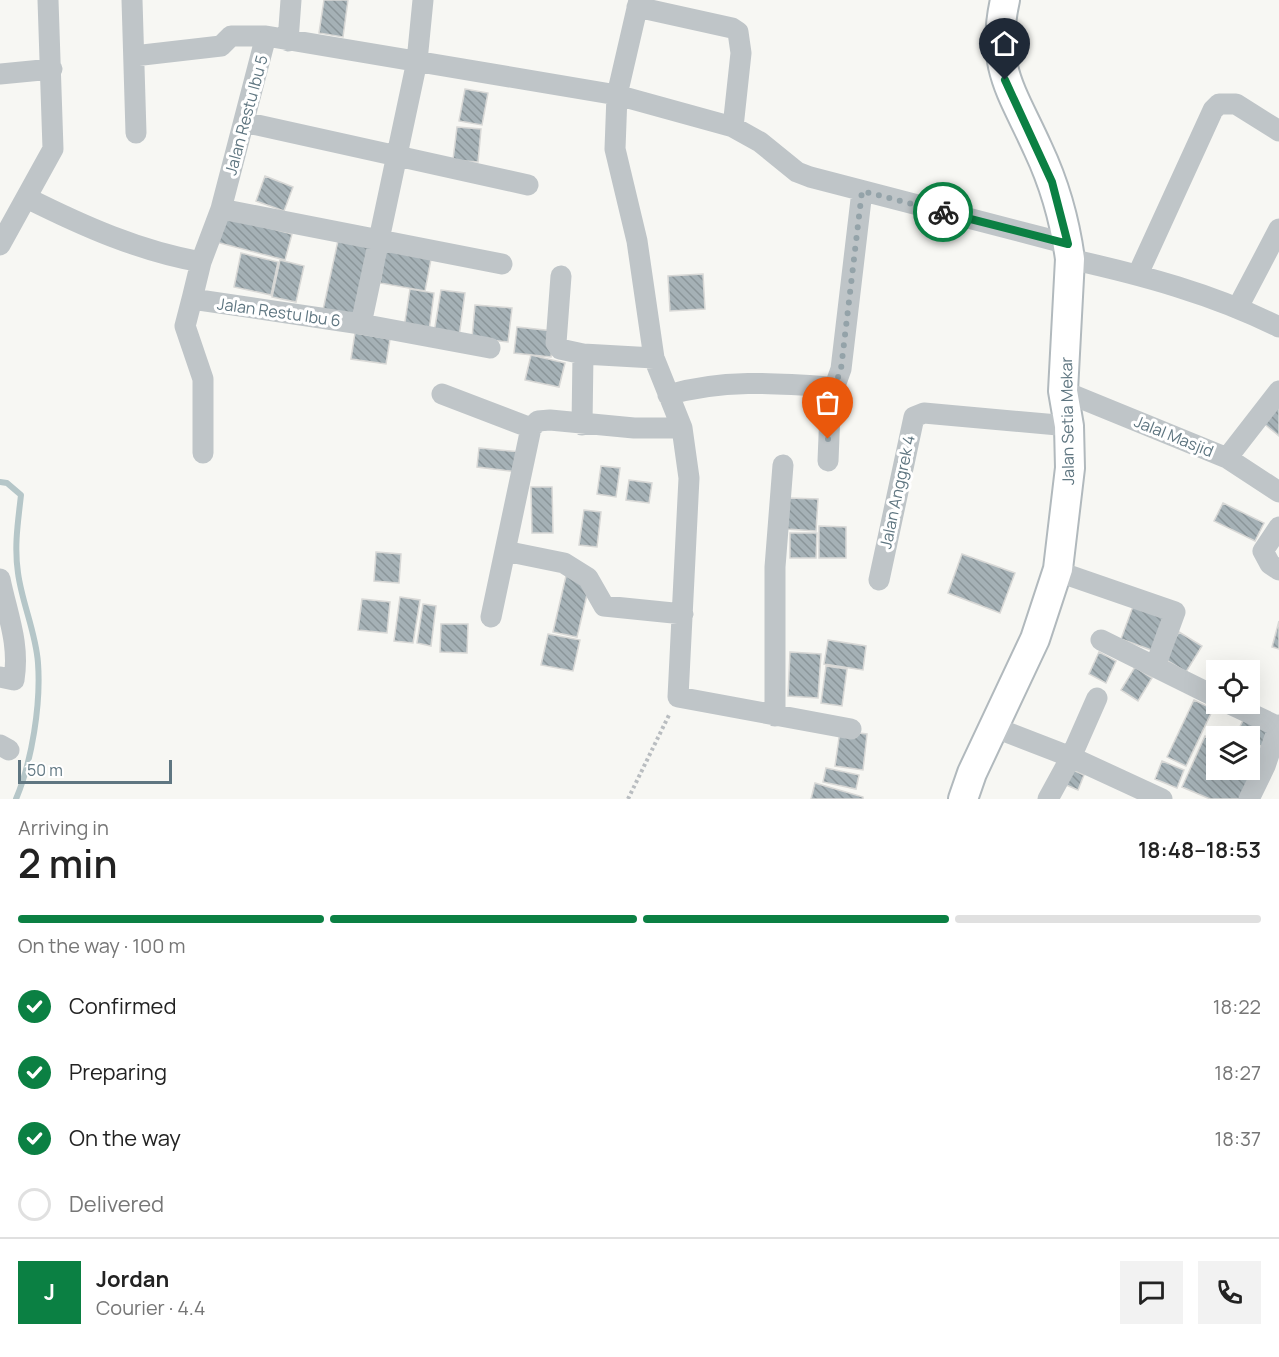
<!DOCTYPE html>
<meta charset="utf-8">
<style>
:root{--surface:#fff;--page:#f2f2f2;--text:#222;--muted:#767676;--line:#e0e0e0;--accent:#0b8043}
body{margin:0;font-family:Manrope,sans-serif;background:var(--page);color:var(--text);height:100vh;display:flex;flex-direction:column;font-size:22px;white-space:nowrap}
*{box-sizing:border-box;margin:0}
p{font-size:20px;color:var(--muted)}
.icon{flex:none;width:33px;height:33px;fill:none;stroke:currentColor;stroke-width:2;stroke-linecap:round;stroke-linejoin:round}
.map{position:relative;height:799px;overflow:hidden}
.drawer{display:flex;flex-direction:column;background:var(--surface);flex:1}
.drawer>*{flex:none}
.controls{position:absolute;left:1206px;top:660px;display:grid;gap:12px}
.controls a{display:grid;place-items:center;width:54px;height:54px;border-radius:0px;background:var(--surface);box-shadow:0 6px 24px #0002;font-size:30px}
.scale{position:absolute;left:18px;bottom:15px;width:154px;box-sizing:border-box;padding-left:6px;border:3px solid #5f7681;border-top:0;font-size:16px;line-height:21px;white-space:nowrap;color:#5f7681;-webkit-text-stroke:4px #fff;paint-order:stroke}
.pin{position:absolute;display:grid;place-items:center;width:51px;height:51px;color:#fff;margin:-62px -26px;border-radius:50% 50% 50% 0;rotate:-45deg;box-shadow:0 0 6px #0007}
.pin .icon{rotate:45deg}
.courier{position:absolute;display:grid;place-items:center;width:60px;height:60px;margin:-30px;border:4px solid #0b8043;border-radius:50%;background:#fff;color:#222;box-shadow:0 2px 8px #0007}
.overview em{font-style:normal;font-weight:600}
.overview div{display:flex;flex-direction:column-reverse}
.overview{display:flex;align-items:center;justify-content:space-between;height:102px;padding:0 18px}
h1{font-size:39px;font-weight:600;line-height:45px}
.bar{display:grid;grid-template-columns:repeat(4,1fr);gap:9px 6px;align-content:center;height:72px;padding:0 18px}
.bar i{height:8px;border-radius:4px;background:var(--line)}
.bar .current{background:var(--accent)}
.bar p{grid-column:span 4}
.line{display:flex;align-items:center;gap:15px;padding:0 18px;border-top:2px solid var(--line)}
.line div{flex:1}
.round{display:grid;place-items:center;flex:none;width:63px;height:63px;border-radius:0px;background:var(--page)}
ol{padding:0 18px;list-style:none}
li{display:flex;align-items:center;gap:18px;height:66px}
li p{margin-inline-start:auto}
li .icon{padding:6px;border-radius:50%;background:var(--accent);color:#fff;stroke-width:4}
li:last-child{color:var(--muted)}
li i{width:33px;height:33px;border:3px solid var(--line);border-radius:50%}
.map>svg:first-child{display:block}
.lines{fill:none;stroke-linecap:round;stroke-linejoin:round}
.stream{stroke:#b5c6c8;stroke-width:6}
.building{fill:url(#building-back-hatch);stroke:#d8d8d6;stroke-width:1.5}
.secondary-casing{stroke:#b1b9bd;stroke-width:32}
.path{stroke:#b9bdc0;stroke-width:4;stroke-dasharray:3 3;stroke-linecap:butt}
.street{stroke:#bfc5c8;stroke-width:21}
.secondary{stroke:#fff;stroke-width:28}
.done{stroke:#94a3a9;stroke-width:6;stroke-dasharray:0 10.8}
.route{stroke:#0b8043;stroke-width:8}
.labels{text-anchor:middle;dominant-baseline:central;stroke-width:6;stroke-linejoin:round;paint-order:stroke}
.street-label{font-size:16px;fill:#5f7681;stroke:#fff}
</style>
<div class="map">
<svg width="1279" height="799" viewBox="0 0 1279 799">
<defs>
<pattern id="building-back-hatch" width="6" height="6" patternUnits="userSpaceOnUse" patternTransform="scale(1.5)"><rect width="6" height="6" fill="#a5b1b6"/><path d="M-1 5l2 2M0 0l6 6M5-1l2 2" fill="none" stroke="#8a9599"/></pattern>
</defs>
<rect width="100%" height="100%" fill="#f7f7f3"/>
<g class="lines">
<path class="stream" d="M0 482 7 483 21 495C18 522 14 546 18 573 22 603 36 633 38 663 41 704 32 761 16 799"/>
</g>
<path class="building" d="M324 0H348L343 37 319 33Z
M465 89 488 93 482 125 459 121Z
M457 127 481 129 478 162 453 160Z
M265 176 293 187 284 211 256 201Z
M223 216 292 234 285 260 216 242Z
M339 236 373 243 357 317 323 310Z
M386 246 432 254 425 291 380 283Z
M241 253 278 262 271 295 234 287Z
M280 260 304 266 296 302 272 297Z
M703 274 705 309 670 311 668 276Z
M410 289 434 293 429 331 404 328Z
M441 290 465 293 459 337 434 333Z
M475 305 512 308 508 342 472 338Z
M517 327 554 331 551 357 514 353Z
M355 333 390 339 386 364 351 359Z
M531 355 565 363 559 387 525 380Z
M1279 402V436L1262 422Z
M479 448 521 452 519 472 477 467Z
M601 466 620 468 616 497 597 494Z
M629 480 652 483 649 503 626 500Z
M531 487H552L553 533H532Z
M789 498 818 499 816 531 787 529Z
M1223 503 1264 523 1255 541 1214 521Z
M584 510 601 512 597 547 579 545Z
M819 526 846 527V558H819Z
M790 533H817L816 558H790Z
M376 552 401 554 399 583 374 581Z
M962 554 1015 573 1000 613 948 593Z
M566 576 590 582 577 637 553 632Z
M400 597 420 600 413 643 394 641Z
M362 599 390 602 387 633 358 630Z
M1135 601 1168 613 1154 651 1121 639Z
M423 604 436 606 431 646 417 643Z
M1279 621V649L1272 647Z
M441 624H468L467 653 440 652Z
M1179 632 1202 646 1186 672 1163 658Z
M548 634 580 640 573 671 541 665Z
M828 640 866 646 863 670 824 664Z
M790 652 821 654 818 698 788 696Z
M1099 652 1116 661 1106 683 1089 674Z
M826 666 847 669 842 706 821 703Z
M1135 667 1152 678 1138 701 1121 690Z
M1194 700 1213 709 1186 766 1167 757Z
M1246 714 1275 727 1265 748 1250 741V736L1236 735Z
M840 731 867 734 863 770 835 766Z
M1205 736 1216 741V770H1250V755L1258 759 1240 799H1210L1182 787Z
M1250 744 1263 751 1259 759 1250 754Z
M1162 761 1184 770 1177 788 1155 779Z
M826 768 859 775 856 789 823 782Z
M1071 769 1084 775 1078 790 1064 784Z
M815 783 863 797V799H811Z"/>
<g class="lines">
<defs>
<path id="secondary" d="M963 799 972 773 1035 639 1058 569 1070 468 1069 426 1063 391 1070 259C1065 222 1054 183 1038 149 1012 91 990 67 1005 0"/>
</defs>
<use href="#secondary" class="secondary-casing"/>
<path class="path" d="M628 799 670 713"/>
<path class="street" d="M132 0 136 133
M639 0 617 95 615 149 637 241 654 358 682 428 689 478 678 697 851 729
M637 7 732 28 738 32 741 53 733 127
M288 41 291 0
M134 56 221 46 231 36H266
M0 74 52 69
M244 122 528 185
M27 198C83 226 139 251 201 262
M221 209 502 264
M0 245 53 149 48 0
M1070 259C1142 275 1213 294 1279 327
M1138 274 1213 110 1219 104H1236L1279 131
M561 276 556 343 560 349 583 354 654 358
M192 299 185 326 203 379V453
M1238 307 1279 229
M361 324 417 61 423 0
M490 348 361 324 192 299 201 262 221 209 266 36 617 95 733 127 760 142 797 172 810 177 1068 244
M1063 391 1227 458 1279 492
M442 394 531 428
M668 395C722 379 775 383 831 387L836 383 841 369 862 191
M582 425 583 354
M1227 458 1279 391
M828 461 831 387
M1279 527 1263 551 1270 564 1279 570
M505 551 564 563 588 578 604 606 683 614
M1058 569 1065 574 1175 612 1155 667
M0 579C7 614 20 643 14 680L0 677
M879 580 914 417 924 413 1069 426
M491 617 531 428 538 421 550 420 634 428H682
M1101 640 1216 697
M1230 704 1279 727
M775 716V567L783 465
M996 728 1071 757 1162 799
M0 745 9 750
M1048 799 1071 757 1097 698
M1249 799 1265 766 1279 725"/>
<use href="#secondary" class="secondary"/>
</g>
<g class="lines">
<path class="done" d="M828 439 831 387 836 383 841 369 862 191 943 212"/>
<path class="route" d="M943 212 1068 244 1052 182 1005 80"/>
</g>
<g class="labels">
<g class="street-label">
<text transform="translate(246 115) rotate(-75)">Jalan Restu Ibu 5</text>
<text transform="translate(279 312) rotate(8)">Jalan Restu Ibu 6</text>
<text transform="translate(1067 421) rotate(-91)">Jalan Setia Mekar</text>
<text transform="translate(1174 436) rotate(22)">Jalal Masjid</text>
<text transform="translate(897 492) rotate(-78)">Jalan Anggrek 4</text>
</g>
</g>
</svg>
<div class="controls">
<a><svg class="icon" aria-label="locate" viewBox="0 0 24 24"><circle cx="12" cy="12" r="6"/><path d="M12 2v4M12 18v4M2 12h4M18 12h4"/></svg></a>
<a><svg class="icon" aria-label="layers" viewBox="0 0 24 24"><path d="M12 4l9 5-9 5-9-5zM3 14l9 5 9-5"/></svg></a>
</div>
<div class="scale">50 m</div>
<div class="pin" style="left:828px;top:439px;background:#ea580c"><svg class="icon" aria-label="bag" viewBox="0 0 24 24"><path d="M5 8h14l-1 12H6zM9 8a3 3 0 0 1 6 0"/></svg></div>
<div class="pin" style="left:1005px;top:80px;background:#1f2937"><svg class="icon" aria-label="home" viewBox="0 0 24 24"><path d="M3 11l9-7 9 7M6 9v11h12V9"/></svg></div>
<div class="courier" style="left:943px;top:212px"><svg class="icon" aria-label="bike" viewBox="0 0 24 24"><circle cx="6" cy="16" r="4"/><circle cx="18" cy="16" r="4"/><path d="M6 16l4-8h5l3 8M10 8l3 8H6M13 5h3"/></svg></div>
</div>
<section class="drawer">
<div class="overview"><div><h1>2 min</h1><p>Arriving in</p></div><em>18:48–18:53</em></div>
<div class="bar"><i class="current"></i><i class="current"></i><i class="current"></i><i></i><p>On the way · 100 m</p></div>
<ol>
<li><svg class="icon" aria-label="check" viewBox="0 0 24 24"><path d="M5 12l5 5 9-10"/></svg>Confirmed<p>18:22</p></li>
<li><svg class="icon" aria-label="check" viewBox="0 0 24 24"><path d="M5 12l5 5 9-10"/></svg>Preparing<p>18:27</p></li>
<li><svg class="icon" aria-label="check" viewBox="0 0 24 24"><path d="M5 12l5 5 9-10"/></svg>On the way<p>18:37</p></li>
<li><i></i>Delivered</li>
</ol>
<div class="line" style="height:108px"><b class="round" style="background:var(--accent);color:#fff">J</b><div><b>Jordan</b><p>Courier · 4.4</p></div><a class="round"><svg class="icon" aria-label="chat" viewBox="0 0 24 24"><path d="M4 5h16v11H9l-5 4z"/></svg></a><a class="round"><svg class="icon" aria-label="phone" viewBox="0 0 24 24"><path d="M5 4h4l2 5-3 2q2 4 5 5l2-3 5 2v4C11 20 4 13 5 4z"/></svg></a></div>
</section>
